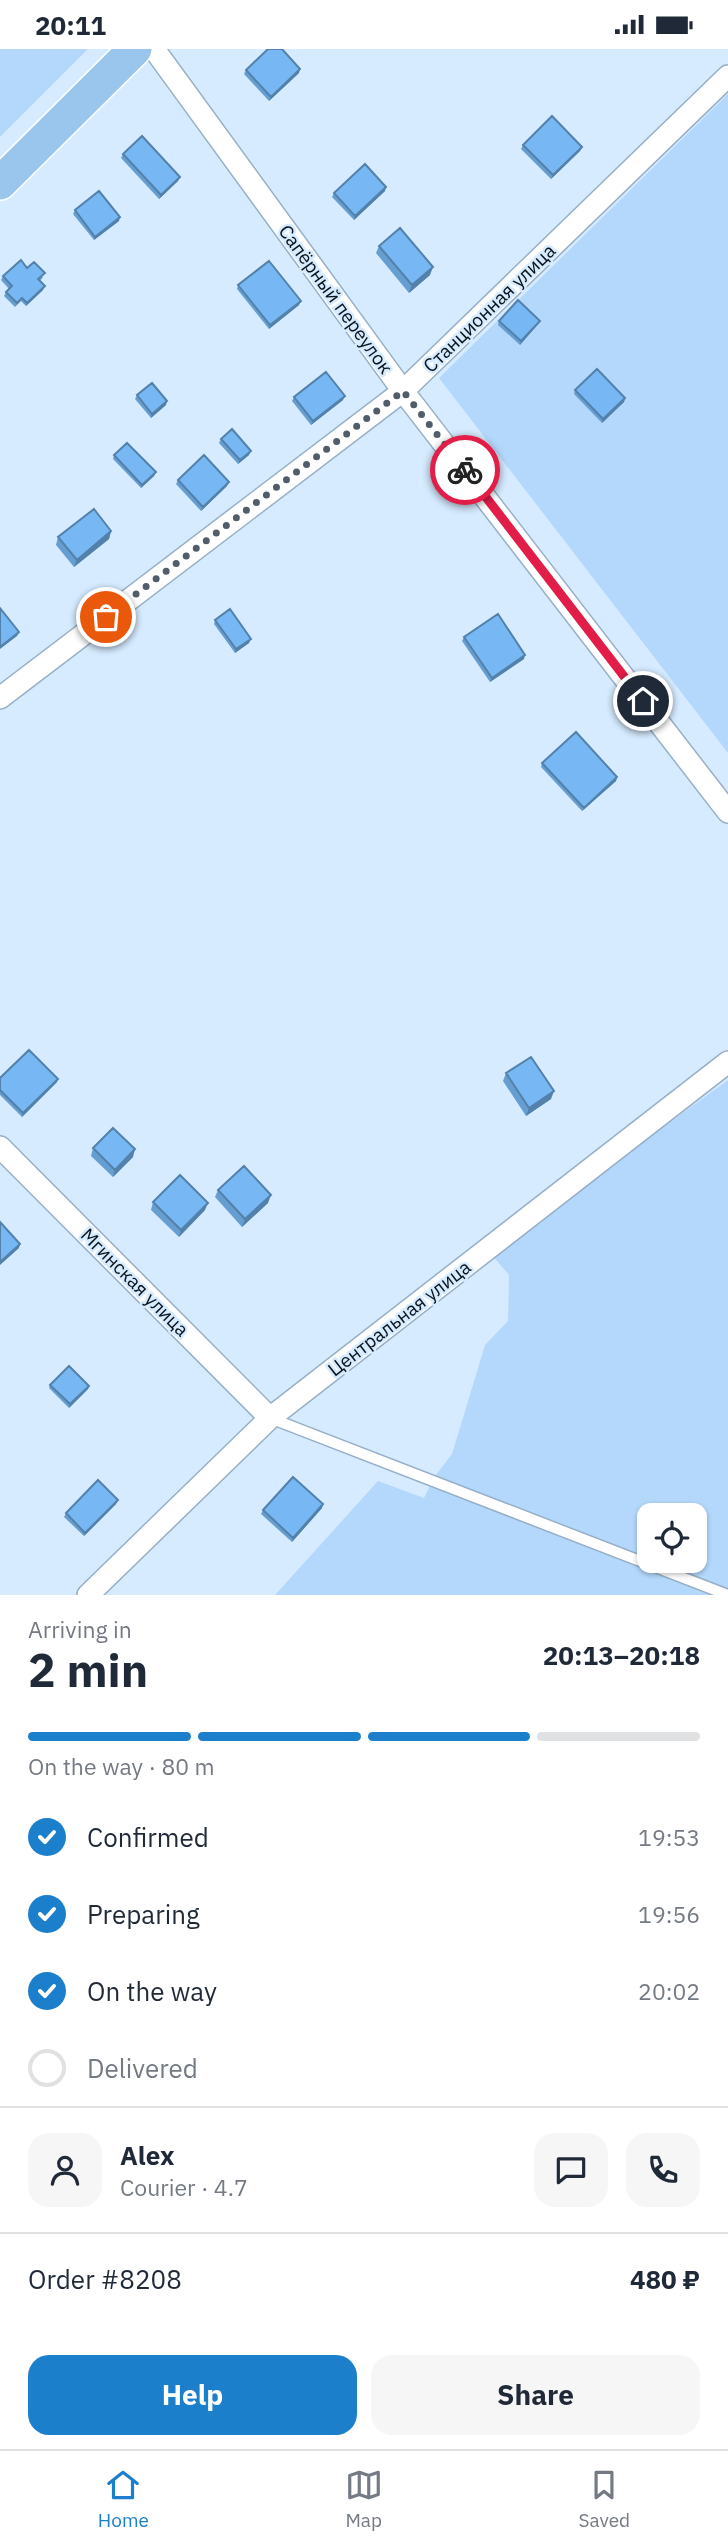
<!DOCTYPE html>
<meta charset="utf-8">
<style>
:root{--surface:#fff;--page:#f6f6f7;--text:#1f2937;--muted:#747a83;--line:#e0e1e3;--accent:#1c7fcb}
body{margin:0;font-family:"IBM Plex Sans",sans-serif;background:var(--page);color:var(--text);height:100vh;display:flex;flex-direction:column;font-size:26px;white-space:nowrap}
*{box-sizing:border-box;margin:0}
p{font-size:23px;color:var(--muted)}
.icon{flex:none;width:38px;height:38px;fill:none;stroke:currentColor;stroke-width:2;stroke-linecap:round;stroke-linejoin:round}
.map{position:relative;height:1546px;overflow:hidden}
.details{display:flex;flex-direction:column;background:var(--surface);flex:1}
.details>*{flex:none}
.fabs{position:absolute;left:637px;top:1454px;display:grid;gap:14px}
.fabs a{display:grid;place-items:center;width:70px;height:70px;border-radius:14px;background:var(--surface);box-shadow:0 2px 5px #0004;font-size:35px}
.pin{position:absolute;display:grid;place-items:center;width:60px;height:60px;color:#fff;margin:-30px;border:4px solid #fff;border-radius:50%;box-shadow:0 2px 7px #0007}
.courier{position:absolute;display:grid;place-items:center;width:70px;height:70px;margin:-35px;border:5px solid #e11d48;border-radius:50%;background:#fff;color:#222;box-shadow:0 2px 9px #0007}
.overview em{font-style:normal;font-weight:700}
.overview div{display:flex;flex-direction:column-reverse}
.overview{display:flex;align-items:center;justify-content:space-between;height:119px;padding:0 28px}
h1{font-size:46px;font-weight:700;line-height:52px}
.bar{display:grid;grid-template-columns:repeat(4,1fr);gap:10px 7px;align-content:center;height:84px;padding:0 28px}
.bar i{height:9px;border-radius:5px;background:var(--line)}
.bar .selected{background:var(--accent)}
.bar p{grid-column:span 4}
.line{display:flex;align-items:center;gap:18px;padding:0 28px;border-top:2px solid var(--line)}
.line div{flex:1}
.round{display:grid;place-items:center;flex:none;width:74px;height:74px;border-radius:21px;background:var(--page)}
ol{padding:0 28px;list-style:none}
li{display:flex;align-items:center;gap:21px;height:77px}
li p{margin-inline-start:auto}
li .icon{padding:7px;border-radius:50%;background:var(--accent);color:#fff;stroke-width:4}
li:last-child{color:var(--muted)}
li i{width:38px;height:38px;border:4px solid var(--line);border-radius:50%}
.button{display:flex;gap:14px;margin-top:auto;padding:14px 28px}
.button a{flex:1;height:80px;border-radius:21px;background:var(--accent);color:#fff;font-size:28px;font-weight:700;line-height:80px;text-align:center}
.button a+a{background:var(--page);color:var(--text)}
.status{display:flex;justify-content:space-between;align-items:center;height:49px;padding:0 35px;background:var(--surface);direction:ltr}
.status svg{height:19px;fill:currentColor}
.menu{display:flex;justify-content:space-around;align-items:center;height:98px;border-top:2px solid var(--line);background:var(--surface);font-size:19px;color:var(--muted)}
.menu a{display:grid;justify-items:center;gap:4px}
.menu .selected{color:var(--accent)}
.map>svg:first-child{display:block}
.green{fill:#b3d8fb;fill-rule:evenodd}
.lines{fill:none;stroke-linecap:round;stroke-linejoin:round}
.lane-casing{stroke:#97afc7;stroke-width:13}
.street-casing{stroke:#97afc7;stroke-width:24}
.primary-casing{stroke:#fff;stroke-width:36}
.lane{stroke:#fff;stroke-width:10}
.street{stroke:#fff;stroke-width:21}
.primary{stroke:#9ac6ee;stroke-width:33}
.wall{fill:#669ed2}
.shaded-wall{fill:#5381ab}
.building{fill:#77b8f4;stroke:#5381ab;stroke-width:2}
.done{stroke:#515e6a;stroke-width:7;stroke-dasharray:0 12.6}
.route{stroke:#e11d48;stroke-width:9}
.labels{text-anchor:middle;dominant-baseline:central;stroke-width:5;stroke-linejoin:round;paint-order:stroke}
.street-label{font-size:19px;fill:#09121a;stroke:#d6ebff}
</style>
<div class="status"><b>20:11</b><svg viewBox="0 0 49 12"><path d="M0 12V9h3v3zM5 12V6h3v6zM10 12V3h3v9zM15 12V0h3v12zM26 1h20v11H26zM47 4h2v5h-2z"/></svg></div>
<div class="map">
<svg width="728" height="1546" viewBox="0 0 728 1546">
<rect width="100%" height="100%" fill="#d6ebff"/>
<path class="green" d="M0 0H88L0 88Z
M728 45V704L439 329Z
M728 1031V1546H275L378 1432 424 1449 435 1427 452 1405 485 1296 508 1272 509 1226 490 1204ZM649 1466H695V1512H649Z"/>
<g class="lines">
<defs>
<path id="lane" d="M270 1369 728 1546"/>
<path id="street" d="M154 0 403 342 728 763
M0 649 403 342 728 27
M0 1098 270 1369
M88 1546 270 1369 728 1013"/>
<path id="primary" d="M0 134 135 0"/>
</defs>
<use href="#lane" class="lane-casing"/>
<use href="#street" class="street-casing"/>
<use href="#primary" class="primary-casing"/>
<use href="#lane" class="lane"/>
<use href="#street" class="street"/>
<use href="#primary" class="primary"/>
</g>
<path class="wall" d="M246 21 299 24 269 52 244 25Z
M523 96 582 98 580 102 551 130 521 100Z
M123 105 178 132 159 150 121 109Z
M385 142 354 171 332 148 334 144Z
M75 161 119 172 94 191 73 165Z
M379 197 430 226 409 244 376 204Z
M27 219 43 228 40 232 43 241 26 257 21 252 15 258 4 247 6 243 9 240 1 231 3 227Z
M238 236 299 256 269 280 237 240Z
M499 272 538 275 520 296 498 276Z
M575 341 625 349 624 353 602 374 574 345Z
M137 346 166 356 151 369 135 350Z
M294 348 343 351 311 376 292 352Z
M221 390 249 406 238 415 219 394Z
M114 406 156 423 154 427 141 439 113 410Z
M178 431 227 437 201 462 176 435Z
M111 482 109 490 74 518 56 496 58 488Z
M215 571 249 594 235 604 214 575Z
M464 588 524 610 490 633 462 592Z
M542 714 617 728 616 732 582 762 541 718Z
M506 1024 551 1050 526 1067 503 1032Z
M0 1029 57 1033 22 1068 0 1046Z
M93 1099 133 1108 113 1128 91 1107Z
M218 1141 268 1154 242 1178 215 1148Z
M153 1153 205 1161 179 1188 151 1161Z
M50 1336 89 1337 88 1340 69 1359 49 1339Z
M116 1455 84 1487 64 1468 66 1464Z
M322 1459 292 1493 261 1465 263 1461Z"/>
<path class="shaded-wall" d="M300 20 299 24 269 52 271 48Z
M582 98 580 102 551 130 553 126Z
M180 128 178 132 159 150 161 146Z
M386 138 385 142 354 171 355 167Z
M120 168 119 172 94 191 95 188Z
M433 218 430 226 409 244 412 236Z
M45 237 43 241 26 257 27 254Z
M301 252 299 256 269 280 270 276Z
M540 272 538 275 520 296 521 292Z
M345 347 343 351 311 376 313 372Z
M625 349 624 353 602 374 603 370Z
M167 352 166 356 151 369 152 365Z
M251 402 249 406 238 415 240 411Z
M156 423 154 427 141 439 142 436Z
M229 433 227 437 201 462 203 458Z
M111 482 109 490 74 518 77 511Z
M19 583 17 587 0 600V598Z
M251 590 249 594 235 604 236 600Z
M525 606 524 610 490 633 492 629Z
M617 728 616 732 582 762 584 759Z
M58 1030 57 1033 22 1068 23 1064Z
M554 1042 551 1050 526 1067 529 1059Z
M135 1100 133 1108 113 1128 115 1121Z
M271 1146 268 1154 242 1178 245 1170Z
M208 1154 205 1161 179 1188 181 1181Z
M20 1195 19 1199 0 1216V1213Z
M89 1337 88 1340 69 1359 70 1355Z
M118 1451 116 1455 84 1487 85 1484Z
M323 1455 322 1459 292 1493 293 1489Z"/>
<path class="building" d="M268 0H282L300 20 271 48 246 21Z
M552 67 582 98 553 126 523 96Z
M142 87 180 128 161 146 123 105Z
M365 115 386 138 355 167 334 144Z
M99 142 120 168 95 188 75 161Z
M400 179 433 218 412 236 379 197Z
M21 211 27 219 34 213 45 224 38 230 45 237 27 254 22 249 17 254 6 243 12 237 3 227Z
M269 212 301 252 270 276 238 236Z
M518 251 540 272 521 292 499 272Z
M597 320 625 349 603 370 575 341Z
M326 323 345 347 313 372 294 348Z
M152 334 167 352 152 365 137 346Z
M232 380 251 402 240 411 221 390Z
M127 394 156 423 142 436 114 406Z
M204 406 229 433 203 458 178 431Z
M94 460 111 482 77 511 58 488Z
M0 559 19 583 0 598Z
M230 560 251 590 236 600 215 571Z
M498 565 525 606 492 629 464 588Z
M576 683 617 728 584 759 542 714Z
M29 1001 58 1030 23 1064 0 1041V1029Z
M531 1008 554 1042 529 1059 506 1024Z
M113 1079 135 1100 115 1121 93 1099Z
M244 1117 271 1146 245 1170 218 1141Z
M180 1126 208 1154 181 1181 153 1153Z
M0 1173 20 1195 0 1213Z
M69 1317 89 1337 70 1355 50 1336Z
M293 1428 323 1455 293 1489 263 1461Z
M98 1431 118 1451 85 1484 66 1464Z"/>
<g class="lines">
<path class="done" d="M106 568 403 342 465 421"/>
<path class="route" d="M465 421 643 652"/>
</g>
<g class="labels">
<g class="street-label">
<text transform="translate(336 250) rotate(54)">Сапёрный переулок</text>
<text transform="translate(489 259) rotate(-44)">Станционная улица</text>
<text transform="translate(135 1233) rotate(45)">Мгинская улица</text>
<text transform="translate(399 1269) rotate(-38)">Центральная улица</text>
</g>
</g>
</svg>
<div class="fabs">
<a><svg class="icon" aria-label="locate" viewBox="0 0 24 24"><circle cx="12" cy="12" r="6"/><path d="M12 2v4M12 18v4M2 12h4M18 12h4"/></svg></a>
</div>
<div class="pin" style="left:106px;top:568px;background:#ea580c"><svg class="icon" aria-label="bag" viewBox="0 0 24 24"><path d="M5 8h14l-1 12H6zM9 8a3 3 0 0 1 6 0"/></svg></div>
<div class="pin" style="left:643px;top:652px;background:#1f2937"><svg class="icon" aria-label="home" viewBox="0 0 24 24"><path d="M3 11l9-7 9 7M6 9v11h12V9"/></svg></div>
<div class="courier" style="left:465px;top:421px"><svg class="icon" aria-label="bike" viewBox="0 0 24 24"><circle cx="6" cy="16" r="4"/><circle cx="18" cy="16" r="4"/><path d="M6 16l4-8h5l3 8M10 8l3 8H6M13 5h3"/></svg></div>
</div>
<section class="details">
<div class="overview"><div><h1>2 min</h1><p>Arriving in</p></div><em>20:13–20:18</em></div>
<div class="bar"><i class="selected"></i><i class="selected"></i><i class="selected"></i><i></i><p>On the way · 80 m</p></div>
<ol>
<li><svg class="icon" aria-label="check" viewBox="0 0 24 24"><path d="M5 12l5 5 9-10"/></svg>Confirmed<p>19:53</p></li>
<li><svg class="icon" aria-label="check" viewBox="0 0 24 24"><path d="M5 12l5 5 9-10"/></svg>Preparing<p>19:56</p></li>
<li><svg class="icon" aria-label="check" viewBox="0 0 24 24"><path d="M5 12l5 5 9-10"/></svg>On the way<p>20:02</p></li>
<li><i></i>Delivered</li>
</ol>
<div class="line" style="height:126px"><a class="round"><svg class="icon" aria-label="person" viewBox="0 0 24 24"><circle cx="12" cy="8" r="4"/><path d="M4 21q1-7 8-7t8 7"/></svg></a><div><b>Alex</b><p>Courier · 4.7</p></div><a class="round"><svg class="icon" aria-label="chat" viewBox="0 0 24 24"><path d="M4 5h16v11H9l-5 4z"/></svg></a><a class="round"><svg class="icon" aria-label="phone" viewBox="0 0 24 24"><path d="M5 4h4l2 5-3 2q2 4 5 5l2-3 5 2v4C11 20 4 13 5 4z"/></svg></a></div>
<div class="line" style="height:91px"><div>Order #8208</div><b>480 ₽</b></div>
<div class="button"><a>Help</a><a>Share</a></div>
</section>
<nav class="menu">
<a class="selected"><svg class="icon" aria-label="home" viewBox="0 0 24 24"><path d="M3 11l9-7 9 7M6 9v11h12V9"/></svg>Home</a>
<a><svg class="icon" aria-label="map" viewBox="0 0 24 24"><path d="M3 6l6-2 6 2 6-2v14l-6 2-6-2-6 2zM9 4v14M15 6v14"/></svg>Map</a>
<a><svg class="icon" aria-label="saved" viewBox="0 0 24 24"><path d="M7 4h10v16l-5-4-5 4z"/></svg>Saved</a>
</nav>
